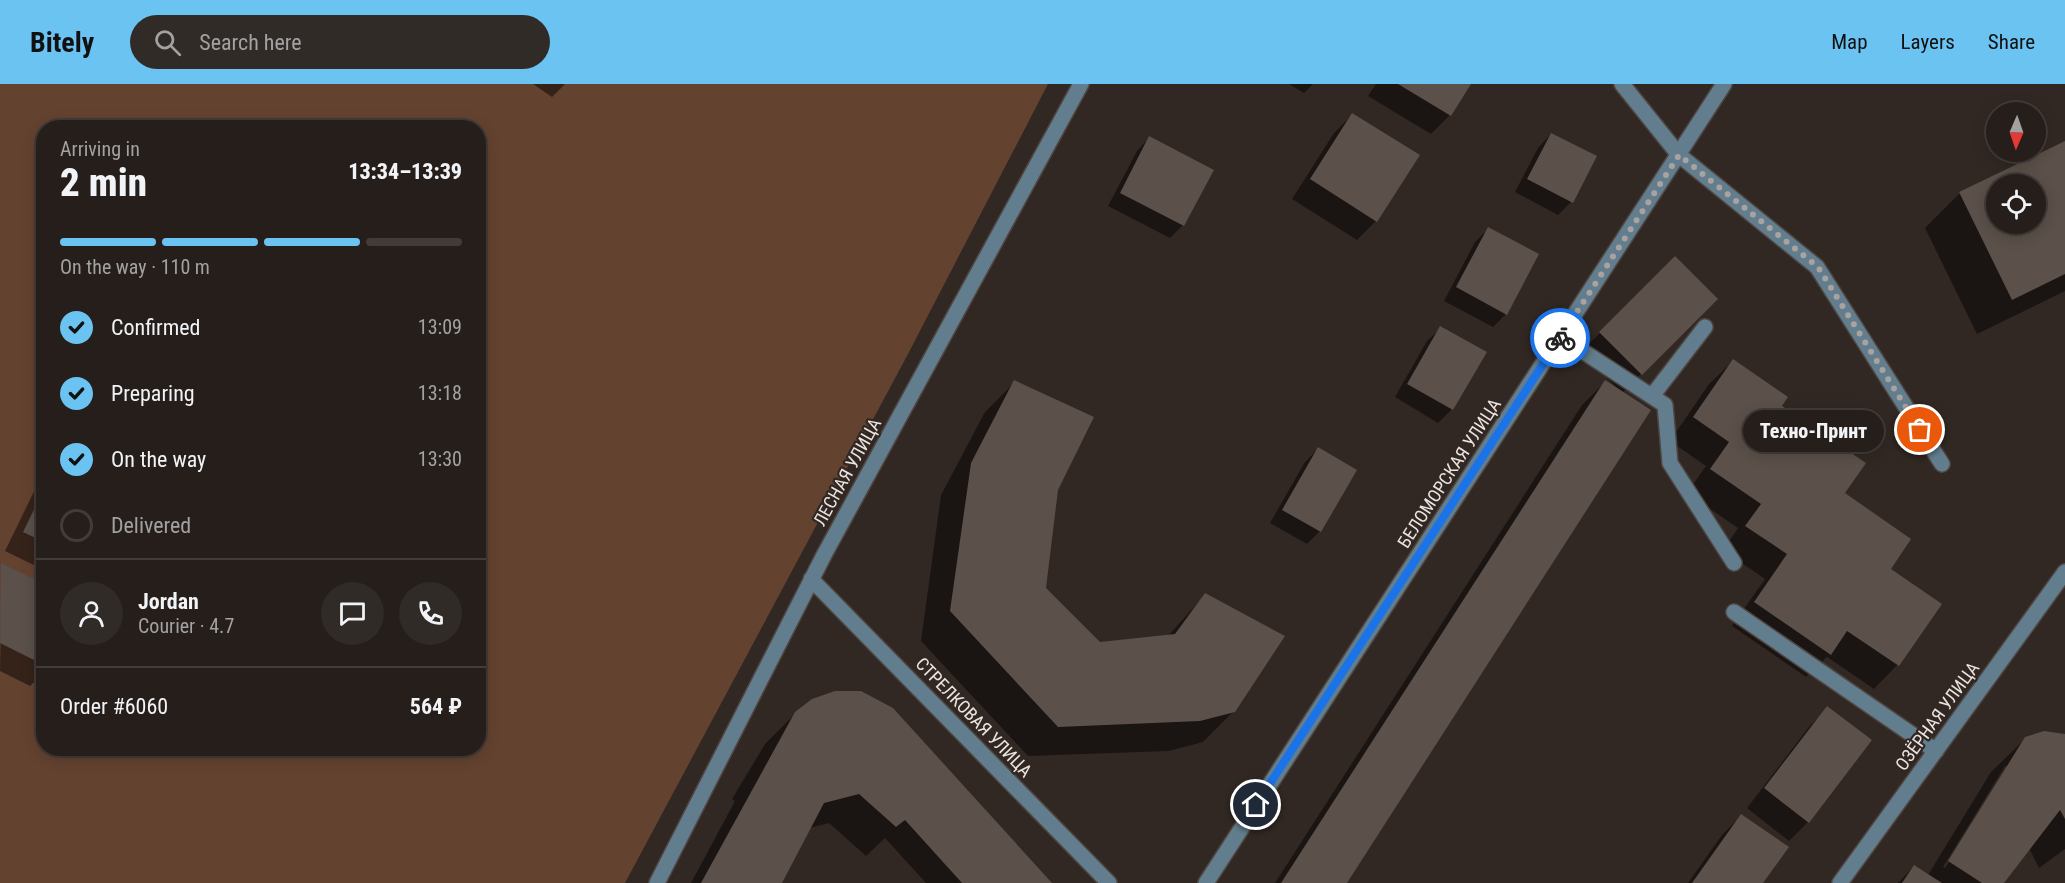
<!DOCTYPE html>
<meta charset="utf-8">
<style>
:root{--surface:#251e1a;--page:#312b27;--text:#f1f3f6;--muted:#a3a2a2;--line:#423c39;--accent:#6bc3f2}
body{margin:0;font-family:"Roboto Condensed",sans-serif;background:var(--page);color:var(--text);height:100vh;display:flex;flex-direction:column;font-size:22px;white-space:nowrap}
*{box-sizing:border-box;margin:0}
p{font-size:20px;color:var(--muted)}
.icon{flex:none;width:33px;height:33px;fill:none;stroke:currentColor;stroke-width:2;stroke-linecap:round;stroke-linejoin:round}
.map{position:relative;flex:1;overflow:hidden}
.sheet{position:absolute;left:36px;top:36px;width:450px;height:636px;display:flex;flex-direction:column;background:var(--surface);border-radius:24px;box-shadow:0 3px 15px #0003,0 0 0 2px var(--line)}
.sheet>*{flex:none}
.needle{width:39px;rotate:182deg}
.buttons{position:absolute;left:1986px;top:18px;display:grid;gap:12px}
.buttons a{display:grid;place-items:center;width:60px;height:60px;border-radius:50%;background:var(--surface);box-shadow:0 3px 15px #0003,0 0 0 2px var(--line);font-size:30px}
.pin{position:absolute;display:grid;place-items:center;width:51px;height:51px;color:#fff;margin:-26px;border:3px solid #fff;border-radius:50%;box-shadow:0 2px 6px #0007}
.courier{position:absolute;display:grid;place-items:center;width:60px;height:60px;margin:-30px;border:4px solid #1a73e8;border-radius:50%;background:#fff;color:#222;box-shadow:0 2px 8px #0007}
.bubble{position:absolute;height:42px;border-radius:21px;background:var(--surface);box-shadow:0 3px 15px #0003,0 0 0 2px var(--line);font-size:20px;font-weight:800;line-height:42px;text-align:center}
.summary em{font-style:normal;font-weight:800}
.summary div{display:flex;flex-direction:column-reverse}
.summary{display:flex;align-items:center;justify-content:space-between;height:102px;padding:0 24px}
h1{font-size:39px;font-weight:800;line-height:45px}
.bar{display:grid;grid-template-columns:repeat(4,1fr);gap:9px 6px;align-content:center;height:72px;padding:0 24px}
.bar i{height:8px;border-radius:4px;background:var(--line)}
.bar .active{background:var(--accent)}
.bar p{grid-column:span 4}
.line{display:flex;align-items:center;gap:15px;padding:0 24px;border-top:2px solid var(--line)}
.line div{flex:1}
.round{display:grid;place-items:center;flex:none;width:63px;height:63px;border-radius:32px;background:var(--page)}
ol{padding:0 24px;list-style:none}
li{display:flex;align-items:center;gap:18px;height:66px}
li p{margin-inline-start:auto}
li .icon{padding:6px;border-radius:50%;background:var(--accent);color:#111;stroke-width:4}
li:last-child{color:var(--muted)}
li i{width:33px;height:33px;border:3px solid var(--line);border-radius:50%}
header{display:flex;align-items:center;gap:36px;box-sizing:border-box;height:84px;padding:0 30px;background:var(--accent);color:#111}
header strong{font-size:28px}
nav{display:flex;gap:33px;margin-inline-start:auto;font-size:21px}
.search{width:420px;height:54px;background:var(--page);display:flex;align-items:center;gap:15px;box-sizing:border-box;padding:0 21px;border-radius:33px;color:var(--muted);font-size:22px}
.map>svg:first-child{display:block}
.green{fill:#644230;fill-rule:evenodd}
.shadow{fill:#0007;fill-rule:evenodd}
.building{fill:#5b504a;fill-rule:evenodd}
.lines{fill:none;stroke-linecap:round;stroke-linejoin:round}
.minor-casing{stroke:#4f4641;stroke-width:18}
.minor{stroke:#627e8e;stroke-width:15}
.done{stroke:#aaa29e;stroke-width:6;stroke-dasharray:0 10.8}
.route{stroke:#1a73e8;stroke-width:8}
.labels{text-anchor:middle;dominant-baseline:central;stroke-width:4.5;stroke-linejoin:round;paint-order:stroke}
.street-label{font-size:18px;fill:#ebe4e1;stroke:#312823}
</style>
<header>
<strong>Bitely</strong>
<div class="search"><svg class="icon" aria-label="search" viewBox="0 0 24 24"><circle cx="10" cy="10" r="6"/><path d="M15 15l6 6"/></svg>Search here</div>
<nav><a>Map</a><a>Layers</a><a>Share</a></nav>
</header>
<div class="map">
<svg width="2065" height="799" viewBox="0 0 2065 799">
<rect width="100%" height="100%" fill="#312823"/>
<path class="green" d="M0 0H1048L908 270 625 799H0ZM44 44H478V664H44Z"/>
<path class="shadow" d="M533 0H565L552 13Z
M1289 0H1313L1304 9Z
M1376 0H1469L1450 31 1431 50 1368 12Z
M1353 30 1376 137 1357 156 1292 115 1334 49Z
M1551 50 1571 118 1558 131 1515 108 1538 64Z
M1150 53 1183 141 1170 154 1108 122 1137 67Z
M2065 58V207L1977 250 1925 144 1960 109ZM1996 100H2036V140H1996Z
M1488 145 1506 230 1493 243 1444 217 1475 158Z
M1675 174 1716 215 1622 309 1345 799H1275L1582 321 1605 298 1617 304 1581 268Z
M1441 244 1485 268 1452 325 1438 339 1395 313 1427 257Z
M1733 277 1780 322 1843 410 1889 485 1939 520 1897 581 1874 605 1827 573 1806 593 1732 542 1765 495 1723 466 1738 444 1687 409 1706 382 1670 357 1709 300Z
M1015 298 1056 406 1044 504 1099 559 1167 553 1205 511 1234 627 1203 658 1169 667 1028 672 921 557 941 411 985 328Z
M1318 365 1320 447 1307 460 1270 439 1305 378Z
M44 387V486L5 467Z
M2 480 44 501V589L30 602 0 587Z
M1828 624 1808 738 1789 757 1747 724 1809 643Z
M796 629 1050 799H926L885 754 866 772 829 739 809 744 780 799H691L735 717 732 715 765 660Z
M2065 653V765L2039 784 2029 764 2003 799H1898L1914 782 1928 791 1991 688 2026 654ZM2005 682H2009L1945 784 1943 783Z
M1741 732 1761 799H1688L1722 751Z"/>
<path class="building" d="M1398 0H1471L1451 32Z
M1352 29 1420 71 1377 138 1310 95Z
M1551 49 1597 72 1573 119 1527 95Z
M1149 52 1214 86 1184 142 1120 109Z
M2065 57V190L2012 216 1959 108ZM1996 100H2036V140H1996Z
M1488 143 1539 170 1507 231 1456 203Z
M1675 172 1718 215 1642 291 1599 248Z
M1440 242 1487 268 1453 326 1407 300Z
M1733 275 1788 313 1782 322 1866 379 1845 409 1911 455 1891 485 1942 520 1899 582 1847 547 1831 571 1754 518 1787 470 1745 442 1761 420 1710 385 1729 358 1693 333Z
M1014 296 1094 333 1058 406 1046 504 1100 558 1175 550 1205 509 1285 552 1235 628 1200 637 1058 643 950 527 971 379Z
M1605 296 1651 326 1347 799H1281Z
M1318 363 1357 386 1321 448 1282 426Z
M44 405V458L23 448Z
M1 479 44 500V581L0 559Z
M835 607H861L893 624 1052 799H962L905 736 896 743 859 710 824 719 782 799H701L795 628 812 615Z
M1827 622 1872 656 1809 739 1764 704Z
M2044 647 2065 650V735L2060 726 2004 799H1982L1948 777 2025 653Z
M1741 730 1789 763 1763 799H1692Z
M1914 781 1942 799H1902Z"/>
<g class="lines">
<defs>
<path id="minor" d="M1622 0 1679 71 1817 183 1942 380
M1561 253 1665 321 1670 379 1734 479
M1652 312 1705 243
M811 495 1109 799
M1734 528 1936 667
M657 799 824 471 1081 0
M1206 799 1724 0
M1840 799 2065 488"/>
</defs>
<use href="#minor" class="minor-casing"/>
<use href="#minor" class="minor"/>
</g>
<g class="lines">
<path class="done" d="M1560 254 1679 71 1818 183 1920 346"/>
<path class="route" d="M1256 721 1560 254"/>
</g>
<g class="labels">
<g class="street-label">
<text transform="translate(847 388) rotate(-61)">ЛЕСНАЯ УЛИЦА</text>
<text transform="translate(1449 389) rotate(-57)">БЕЛОМОРСКАЯ УЛИЦА</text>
<text transform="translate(1937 632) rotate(-54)">ОЗЁРНАЯ УЛИЦА</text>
<text transform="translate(974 633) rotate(46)">СТРЕЛКОВАЯ УЛИЦА</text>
</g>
</g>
</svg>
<div class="buttons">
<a><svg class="needle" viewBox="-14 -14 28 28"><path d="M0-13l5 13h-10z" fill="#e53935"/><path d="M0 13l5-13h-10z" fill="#a3a2a2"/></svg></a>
<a><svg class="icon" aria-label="locate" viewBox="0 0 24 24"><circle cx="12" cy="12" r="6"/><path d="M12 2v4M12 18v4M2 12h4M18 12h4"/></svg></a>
</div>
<div class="pin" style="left:1920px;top:346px;background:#ea580c"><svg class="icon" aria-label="bag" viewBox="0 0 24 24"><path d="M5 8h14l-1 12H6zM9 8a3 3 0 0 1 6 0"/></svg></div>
<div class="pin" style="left:1256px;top:721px;background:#1f2937"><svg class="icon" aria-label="home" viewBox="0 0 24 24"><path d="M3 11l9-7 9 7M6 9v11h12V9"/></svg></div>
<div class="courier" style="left:1560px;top:254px"><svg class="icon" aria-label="bike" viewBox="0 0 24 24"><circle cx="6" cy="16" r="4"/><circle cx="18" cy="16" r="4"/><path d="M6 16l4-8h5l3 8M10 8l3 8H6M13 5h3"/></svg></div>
<div class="bubble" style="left:1743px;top:326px;width:141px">Техно-Принт</div>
<section class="sheet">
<div class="summary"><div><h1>2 min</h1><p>Arriving in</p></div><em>13:34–13:39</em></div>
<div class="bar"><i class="active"></i><i class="active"></i><i class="active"></i><i></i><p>On the way · 110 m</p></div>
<ol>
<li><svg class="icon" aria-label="check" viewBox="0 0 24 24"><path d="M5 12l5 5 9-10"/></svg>Confirmed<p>13:09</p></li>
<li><svg class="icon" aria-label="check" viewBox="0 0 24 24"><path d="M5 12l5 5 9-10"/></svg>Preparing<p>13:18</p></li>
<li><svg class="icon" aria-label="check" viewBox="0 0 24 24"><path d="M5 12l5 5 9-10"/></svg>On the way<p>13:30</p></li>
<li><i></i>Delivered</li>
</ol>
<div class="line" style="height:108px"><a class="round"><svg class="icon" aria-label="person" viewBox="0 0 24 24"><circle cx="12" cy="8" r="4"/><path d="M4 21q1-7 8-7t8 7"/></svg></a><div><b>Jordan</b><p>Courier · 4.7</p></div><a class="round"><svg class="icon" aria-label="chat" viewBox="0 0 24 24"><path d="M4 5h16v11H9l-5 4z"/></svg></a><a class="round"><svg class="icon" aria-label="phone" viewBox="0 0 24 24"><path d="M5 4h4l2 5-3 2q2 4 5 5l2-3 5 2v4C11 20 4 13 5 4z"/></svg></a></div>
<div class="line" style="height:78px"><div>Order #6060</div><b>564 ₽</b></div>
</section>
</div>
